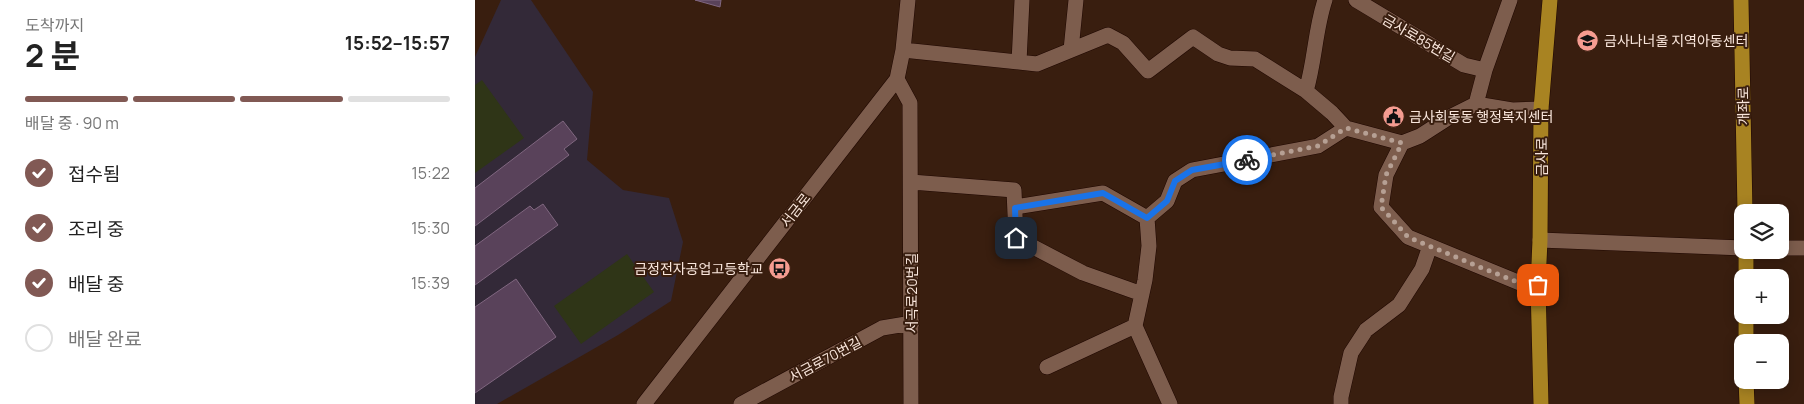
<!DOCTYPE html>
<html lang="ko">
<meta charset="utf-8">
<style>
:root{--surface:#fff;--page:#f6f6f6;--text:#222;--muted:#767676;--line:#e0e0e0;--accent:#815954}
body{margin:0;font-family:Manrope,"Noto Sans KR",sans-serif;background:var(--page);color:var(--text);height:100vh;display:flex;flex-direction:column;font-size:19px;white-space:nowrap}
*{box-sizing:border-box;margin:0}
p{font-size:16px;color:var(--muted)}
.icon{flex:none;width:28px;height:28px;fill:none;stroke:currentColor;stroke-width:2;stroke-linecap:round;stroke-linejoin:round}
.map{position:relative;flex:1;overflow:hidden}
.sheet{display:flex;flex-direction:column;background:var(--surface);width:475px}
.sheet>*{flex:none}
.fabs{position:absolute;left:1259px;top:204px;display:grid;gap:10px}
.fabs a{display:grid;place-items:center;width:55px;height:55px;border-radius:10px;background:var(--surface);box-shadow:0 2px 12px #0003;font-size:25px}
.pin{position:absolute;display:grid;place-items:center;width:42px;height:42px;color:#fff;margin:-21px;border-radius:10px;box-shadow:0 2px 8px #0006}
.courier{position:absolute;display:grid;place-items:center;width:50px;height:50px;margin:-25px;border:4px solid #1a73e8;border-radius:50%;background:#fff;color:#222;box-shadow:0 1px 6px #0007}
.overview em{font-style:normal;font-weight:700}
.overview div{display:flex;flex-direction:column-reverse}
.overview{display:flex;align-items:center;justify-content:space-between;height:85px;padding:0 25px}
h1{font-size:32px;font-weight:700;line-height:38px}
.bar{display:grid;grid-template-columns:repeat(4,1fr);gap:8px 5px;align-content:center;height:60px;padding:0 25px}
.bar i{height:6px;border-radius:4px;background:var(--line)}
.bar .current{background:var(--accent)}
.bar p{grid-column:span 4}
ol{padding:0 25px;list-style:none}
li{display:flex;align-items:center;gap:15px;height:55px}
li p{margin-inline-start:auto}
li .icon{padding:5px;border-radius:50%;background:var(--accent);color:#fff;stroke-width:4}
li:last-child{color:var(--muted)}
li i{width:28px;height:28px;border:2px solid var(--line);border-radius:50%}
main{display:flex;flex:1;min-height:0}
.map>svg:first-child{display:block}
.education{fill:#332938}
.grass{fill:#2f3517}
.building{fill:#59425a;stroke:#806780}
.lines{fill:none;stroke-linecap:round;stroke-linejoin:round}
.minor-casing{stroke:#1f0700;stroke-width:16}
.major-casing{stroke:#1f0700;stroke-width:16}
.minor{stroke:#7d5d4d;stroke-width:15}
.major{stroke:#a88322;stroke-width:15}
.done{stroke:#b6a094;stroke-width:5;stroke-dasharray:0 9}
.route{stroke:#1a73e8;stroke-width:6}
.labels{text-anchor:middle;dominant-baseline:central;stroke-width:4;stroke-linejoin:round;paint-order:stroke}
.street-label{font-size:14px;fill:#f9e6dc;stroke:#391e0f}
.poi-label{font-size:14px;fill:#f9e6dc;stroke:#391e0f;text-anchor:start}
</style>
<main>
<section class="sheet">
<div class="overview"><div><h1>2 분</h1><p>도착까지</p></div><em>15:52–15:57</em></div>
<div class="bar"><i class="current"></i><i class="current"></i><i class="current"></i><i></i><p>배달 중 · 90 m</p></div>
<ol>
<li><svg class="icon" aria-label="check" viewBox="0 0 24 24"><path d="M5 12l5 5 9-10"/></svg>접수됨<p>15:22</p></li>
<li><svg class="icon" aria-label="check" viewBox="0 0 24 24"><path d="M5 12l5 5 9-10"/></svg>조리 중<p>15:30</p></li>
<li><svg class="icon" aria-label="check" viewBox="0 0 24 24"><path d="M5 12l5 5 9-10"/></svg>배달 중<p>15:39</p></li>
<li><i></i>배달 완료</li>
</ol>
</section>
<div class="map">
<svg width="1329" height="404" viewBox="0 0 1329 404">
<rect width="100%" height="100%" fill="#391e0f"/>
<path class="education" d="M26 0H56L118 92 112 160 148 190 194 198 208 242 196 301 143 335 22 404H0V57Z"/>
<path class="grass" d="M7 80 49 138 0 173V85Z
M152 254 179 292 106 344 79 306Z"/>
<path class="building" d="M220 0H246L245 7Z
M88 121 102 139 89 149 94 155 0 226V188Z
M68 204 83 225 0 285V246L55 206 59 210Z
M41 279 81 337 0 393V307Z"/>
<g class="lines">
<defs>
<path id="minor" d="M881 0 989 65 1010 70
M428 50 562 64 633 35 648 43 673 71 718 37 743 54 755 58 780 59 831 91
M596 50 601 0
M544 62 547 0
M422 79 435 103 436 404
M1001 104 1010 70 1035 0
M871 128 927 143 945 136 973 118 1001 104 1037 110 1066 109
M927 143 911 175 906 207 933 237 1045 283 1063 285
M436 182 539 190 541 238 608 273 667 294
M540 207 628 193 672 218
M672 218 692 201 700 181 717 170 843 146 871 128 857 113 831 91C840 61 840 30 850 0
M672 218 674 246 670 280 660 326 695 404
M1065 240 1268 248
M1305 248H1329
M572 367 660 326
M169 404 422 79 428 50 433 0
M266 404 407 328 437 323
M866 404V397L876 353 891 330 924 305 947 269 955 246"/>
<path id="major" d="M1266 0 1270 212
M1271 278V250
M1271 342V315
M1271 380 1272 404
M1066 404 1063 285 1065 240 1066 109 1075 0"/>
</defs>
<use href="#minor" class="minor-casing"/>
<use href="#major" class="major-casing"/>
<use href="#minor" class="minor"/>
<use href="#major" class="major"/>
</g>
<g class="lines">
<path class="done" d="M772 160 843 146 871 128 927 143 911 175 906 207 933 237 1002 266 1045 283 1063 285"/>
<path class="route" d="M541 238 540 208 628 193 672 218 692 201 700 181 717 170 772 160"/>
</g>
<defs>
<symbol id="school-disc" viewBox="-11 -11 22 22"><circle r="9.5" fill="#f59c91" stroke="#391e0f"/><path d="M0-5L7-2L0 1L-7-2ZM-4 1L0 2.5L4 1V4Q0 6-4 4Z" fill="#111"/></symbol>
<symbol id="civic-disc" viewBox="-11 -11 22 22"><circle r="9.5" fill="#f59c91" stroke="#391e0f"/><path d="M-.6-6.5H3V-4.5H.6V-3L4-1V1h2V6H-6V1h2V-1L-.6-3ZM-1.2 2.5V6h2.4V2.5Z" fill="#111"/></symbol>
<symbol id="bus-disc" viewBox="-11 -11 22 22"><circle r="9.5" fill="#f59c91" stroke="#391e0f"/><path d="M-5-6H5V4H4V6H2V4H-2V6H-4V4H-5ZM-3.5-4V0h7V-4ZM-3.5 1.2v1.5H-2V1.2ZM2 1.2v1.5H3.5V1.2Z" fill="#111"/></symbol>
</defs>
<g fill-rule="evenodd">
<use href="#school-disc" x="1100" y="28" width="25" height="25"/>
<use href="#civic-disc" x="906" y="104" width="25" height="25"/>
<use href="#bus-disc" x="292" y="256" width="25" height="25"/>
</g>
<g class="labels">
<g class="street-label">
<text transform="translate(944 38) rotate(30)">금사로85번길</text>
<text transform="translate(1268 106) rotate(-91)">개좌로</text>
<text transform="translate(1066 157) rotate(-90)">금사로</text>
<text transform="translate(320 210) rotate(-52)">서금로</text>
<text transform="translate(436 293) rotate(-90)">서곡로20번길</text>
<text transform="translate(350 359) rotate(-28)">서금로70번길</text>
</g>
<g class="poi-label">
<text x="1129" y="40">금사나너울 지역아동센터</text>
<text x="934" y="116">금사회동동 행정복지센터</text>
<text x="288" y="268" text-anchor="end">금정전자공업고등학교</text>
</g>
</g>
</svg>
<div class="fabs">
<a><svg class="icon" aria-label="layers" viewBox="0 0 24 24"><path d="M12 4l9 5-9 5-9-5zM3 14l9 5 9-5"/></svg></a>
<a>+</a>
<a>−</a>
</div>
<div class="pin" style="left:1063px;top:285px;background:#ea580c"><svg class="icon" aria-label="bag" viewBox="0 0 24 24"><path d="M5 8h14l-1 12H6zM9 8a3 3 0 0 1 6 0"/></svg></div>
<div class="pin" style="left:541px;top:238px;background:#1f2937"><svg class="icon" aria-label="home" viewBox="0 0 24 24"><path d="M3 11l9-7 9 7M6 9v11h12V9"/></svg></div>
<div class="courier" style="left:772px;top:160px"><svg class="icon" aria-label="bike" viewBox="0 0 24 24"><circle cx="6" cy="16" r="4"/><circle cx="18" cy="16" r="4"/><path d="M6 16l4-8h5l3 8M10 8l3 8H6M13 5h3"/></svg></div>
</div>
</main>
